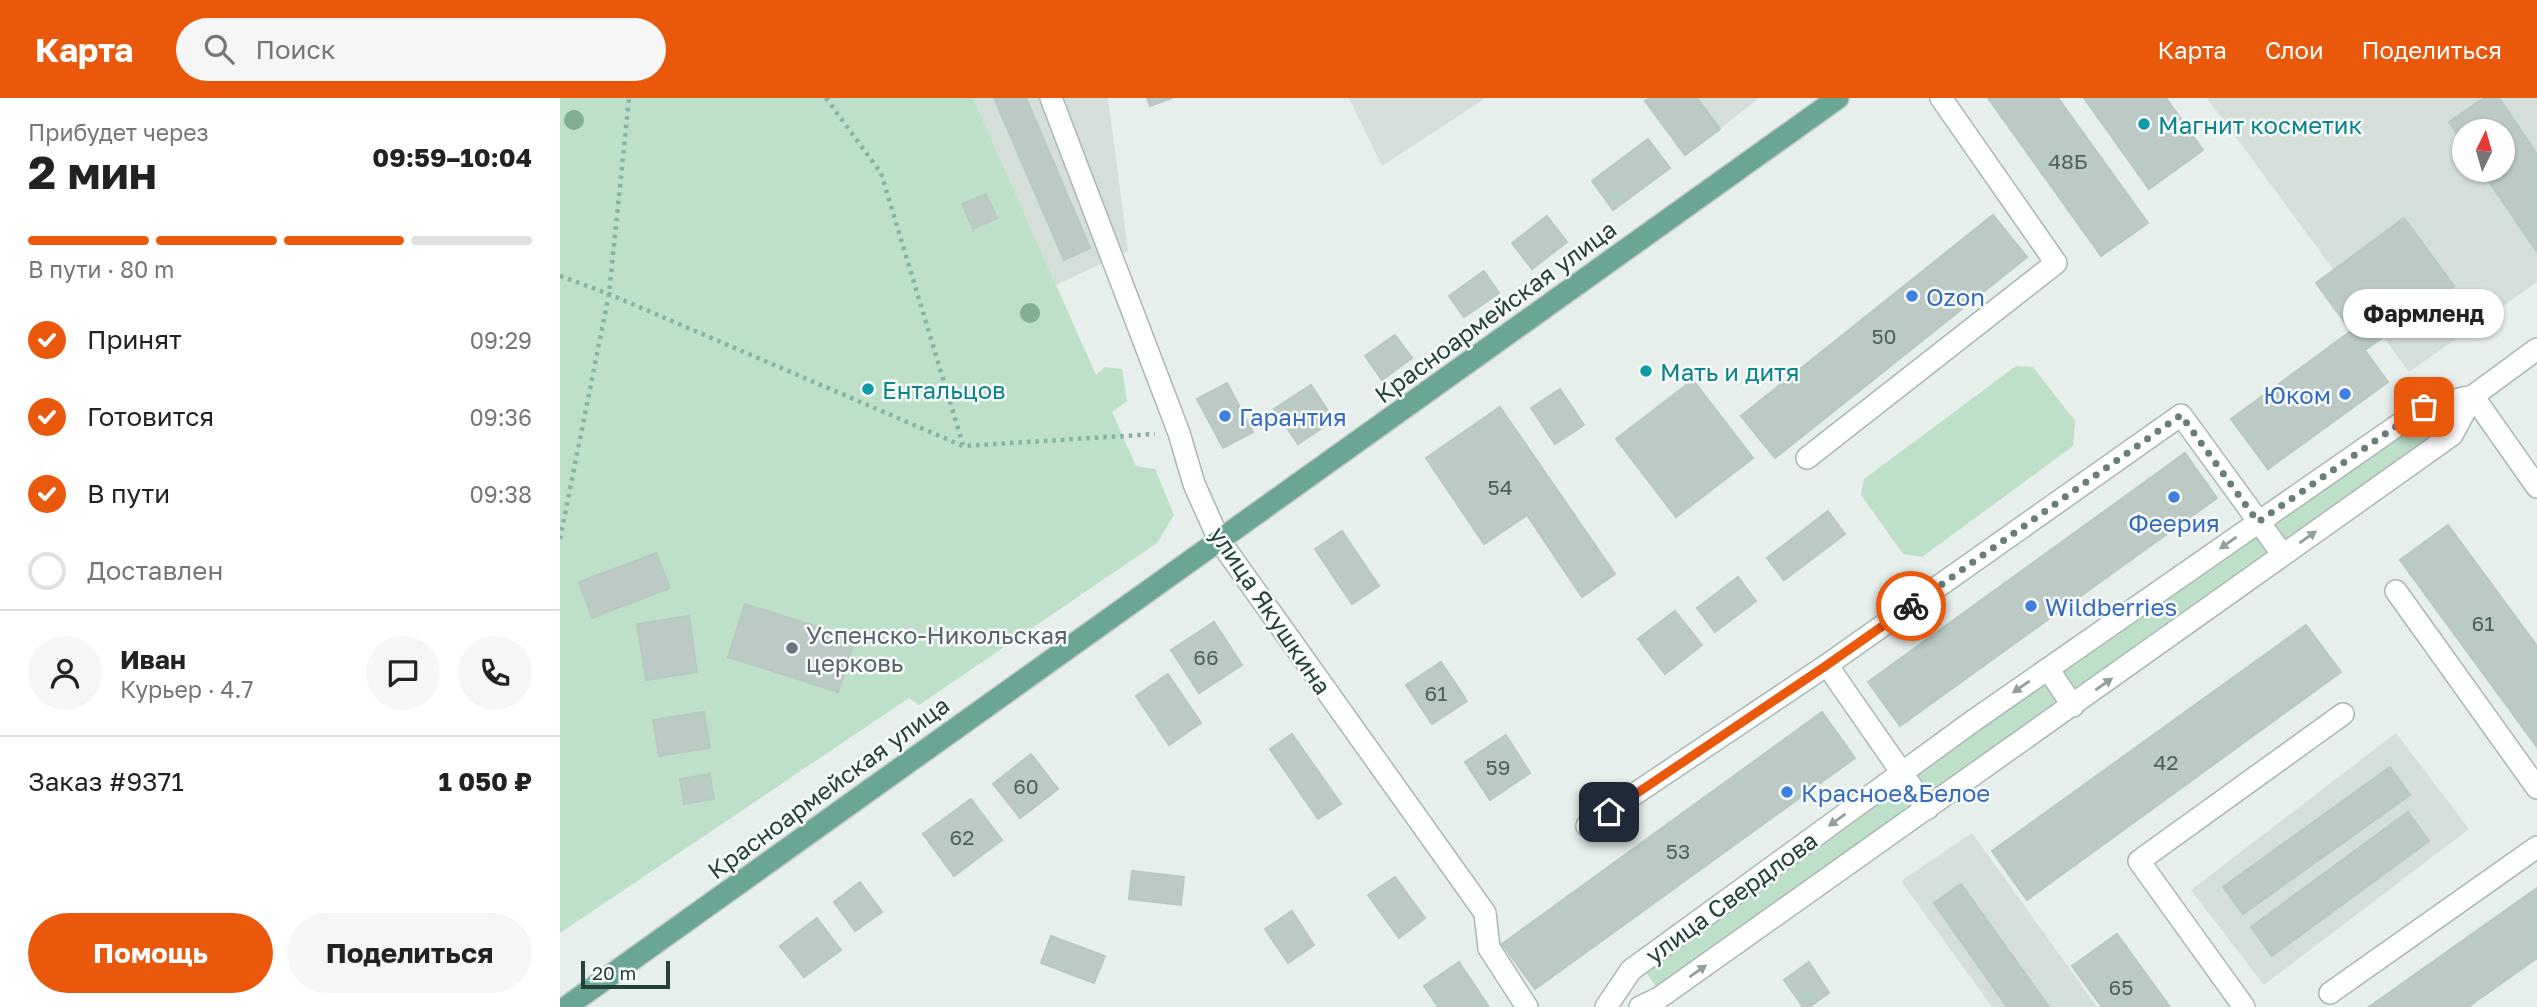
<!DOCTYPE html>
<html lang="ru">
<meta charset="utf-8">
<style>
:root{--surface:#fff;--page:#f6f6f6;--text:#222;--muted:#767676;--line:#e0e0e0;--accent:#ea580c}
body{margin:0;font-family:"Golos Text",sans-serif;background:var(--page);color:var(--text);height:100vh;display:flex;flex-direction:column;font-size:26px;white-space:nowrap}
*{box-sizing:border-box;margin:0}
p{font-size:23px;color:var(--muted)}
.icon{flex:none;width:38px;height:38px;fill:none;stroke:currentColor;stroke-width:2;stroke-linecap:round;stroke-linejoin:round}
.map{position:relative;flex:1;overflow:hidden}
.drawer{display:flex;flex-direction:column;background:var(--surface);width:560px}
.drawer>*{flex:none}
.needle{width:46px;rotate:5deg}
.buttons{position:absolute;left:1892px;top:21px;display:grid;gap:14px}
.buttons a{display:grid;place-items:center;width:63px;height:63px;border-radius:50%;background:var(--surface);box-shadow:0 2px 5px #0004;font-size:35px}
.scale{position:absolute;left:21px;bottom:18px;width:89px;box-sizing:border-box;padding-left:7px;border:4px solid #24423a;border-top:0;font-size:19px;line-height:24px;white-space:nowrap;color:#24423a;-webkit-text-stroke:5px #f7fbf9;paint-order:stroke}
.pin{position:absolute;display:grid;place-items:center;width:60px;height:60px;color:#fff;margin:-30px;border-radius:14px;box-shadow:0 4px 10px #0006}
.courier{position:absolute;display:grid;place-items:center;width:70px;height:70px;margin:-35px;border:5px solid #ea580c;border-radius:50%;background:#fff;color:#222;box-shadow:0 2px 9px #0007}
.bubble{position:absolute;height:49px;border-radius:24px;background:var(--surface);box-shadow:0 2px 5px #0004;font-size:23px;font-weight:700;line-height:49px;text-align:center}
.overview em{font-style:normal;font-weight:700}
.overview div{display:flex;flex-direction:column-reverse}
.overview{display:flex;align-items:center;justify-content:space-between;height:119px;padding:0 28px}
h1{font-size:46px;font-weight:700;line-height:52px}
.bar{display:grid;grid-template-columns:repeat(4,1fr);gap:10px 7px;align-content:center;height:84px;padding:0 28px}
.bar i{height:9px;border-radius:5px;background:var(--line)}
.bar .selected{background:var(--accent)}
.bar p{grid-column:span 4}
.line{display:flex;align-items:center;gap:18px;padding:0 28px;border-top:2px solid var(--line)}
.line div{flex:1}
.round{display:grid;place-items:center;flex:none;width:74px;height:74px;border-radius:37px;background:var(--page)}
ol{padding:0 28px;list-style:none}
li{display:flex;align-items:center;gap:21px;height:77px}
li p{margin-inline-start:auto}
li .icon{padding:7px;border-radius:50%;background:var(--accent);color:#fff;stroke-width:4}
li:last-child{color:var(--muted)}
li i{width:38px;height:38px;border:4px solid var(--line);border-radius:50%}
.button{display:flex;gap:14px;margin-top:auto;padding:14px 28px}
.button a{flex:1;height:80px;border-radius:42px;background:var(--accent);color:#fff;font-size:28px;font-weight:700;line-height:80px;text-align:center}
.button a+a{background:var(--page);color:var(--text)}
header{display:flex;align-items:center;gap:42px;box-sizing:border-box;height:98px;padding:0 35px;background:var(--accent);color:#fff}
header strong{font-size:33px}
nav{display:flex;gap:38px;margin-inline-start:auto;font-size:24px}
.search{width:490px;height:63px;background:var(--page);display:flex;align-items:center;gap:18px;box-sizing:border-box;padding:0 24px;border-radius:38px;color:var(--muted);font-size:26px}
main{display:flex;flex:1;min-height:0}
.map>svg:first-child{display:block}
.built{fill:#d4dfda;fill-rule:evenodd}
.green{fill:#bfe0c8}
.building{fill:#bbcac4;stroke:#b8c9c2;stroke-width:2}
.lines{fill:none;stroke-linecap:round;stroke-linejoin:round}
.minor-casing{stroke:#a8b8b2;stroke-width:24}
.major-casing{stroke:#c2cac8;stroke-width:24}
.path{stroke:#86b3a5;stroke-width:4.5;stroke-dasharray:3.5 5;stroke-linecap:butt}
.minor{stroke:#fff;stroke-width:21}
.major{stroke:#6aa596;stroke-width:21}
.tree{fill:#80af93}
.oneway{fill:#92a09c}
.done{stroke:#687f78;stroke-width:7;stroke-dasharray:0 12.6}
.route{stroke:#ea580c;stroke-width:9}
.culture-dot{fill:#0f9aa8;stroke:#f7fbf9;stroke-width:2.5}
.shop-dot{fill:#3f7fe0;stroke:#f7fbf9;stroke-width:2.5}
.worship-dot{fill:#6b7280;stroke:#f7fbf9;stroke-width:2.5}
.labels{text-anchor:middle;dominant-baseline:central;stroke-width:5;stroke-linejoin:round;paint-order:stroke}
.number-label{font-size:21px;fill:#4a645c}
.culture-label{font-size:24px;fill:#0d838f;stroke:#f7fbf9;text-anchor:start}
.shop-label{font-size:24px;fill:#366cbe;stroke:#f7fbf9;text-anchor:start}
.street-label{font-size:24px;fill:#24423a;stroke:#f7fbf9}
.worship-label{font-size:24px;fill:#5b616d;stroke:#f7fbf9;text-anchor:start}
</style>
<header>
<strong>Карта</strong>
<div class="search"><svg class="icon" aria-label="search" viewBox="0 0 24 24"><circle cx="10" cy="10" r="6"/><path d="M15 15l6 6"/></svg>Поиск</div>
<nav><a>Карта</a><a>Слои</a><a>Поделиться</a></nav>
</header>
<main>
<section class="drawer">
<div class="overview"><div><h1>2 мин</h1><p>Прибудет через</p></div><em>09:59–10:04</em></div>
<div class="bar"><i class="selected"></i><i class="selected"></i><i class="selected"></i><i></i><p>В пути · 80 m</p></div>
<ol>
<li><svg class="icon" aria-label="check" viewBox="0 0 24 24"><path d="M5 12l5 5 9-10"/></svg>Принят<p>09:29</p></li>
<li><svg class="icon" aria-label="check" viewBox="0 0 24 24"><path d="M5 12l5 5 9-10"/></svg>Готовится<p>09:36</p></li>
<li><svg class="icon" aria-label="check" viewBox="0 0 24 24"><path d="M5 12l5 5 9-10"/></svg>В пути<p>09:38</p></li>
<li><i></i>Доставлен</li>
</ol>
<div class="line" style="height:126px"><a class="round"><svg class="icon" aria-label="person" viewBox="0 0 24 24"><circle cx="12" cy="8" r="4"/><path d="M4 21q1-7 8-7t8 7"/></svg></a><div><b>Иван</b><p>Курьер · 4.7</p></div><a class="round"><svg class="icon" aria-label="chat" viewBox="0 0 24 24"><path d="M4 5h16v11H9l-5 4z"/></svg></a><a class="round"><svg class="icon" aria-label="phone" viewBox="0 0 24 24"><path d="M5 4h4l2 5-3 2q2 4 5 5l2-3 5 2v4C11 20 4 13 5 4z"/></svg></a></div>
<div class="line" style="height:91px"><div>Заказ #9371</div><b>1 050 ₽</b></div>
<div class="button"><a>Помощь</a><a>Поделиться</a></div>
</section>
<div class="map">
<svg width="1977" height="909" viewBox="0 0 1977 909">
<rect width="100%" height="100%" fill="#e6efeb"/>
<path class="built" d="M413 0H548L568 153 496 187Z
M789 0H926L822 68Z
M1137 0H1199L1160 31Z
M1647 0H1977V184L1849 274ZM1904 33H1942V72H1904Z
M1836 635 1909 731 1704 887 1631 792Z
M1412 735 1537 909H1432L1341 783Z"/>
<path class="green" d="M0 0H413L536 277 545 269 562 271 567 303 552 314 576 368 595 371 614 417 597 445 359 607 349 600 0 835Z
M1456 268 1473 269 1515 323 1513 348 1362 459 1343 456 1301 397 1304 381Z
M1865 313 1883 337 1723 450 1706 426Z
M1694 432 1711 456 1514 597 1497 573Z
M1485 581 1503 606 1368 701 1350 675Z
M1339 686 1355 708 1099 893 1083 870Z"/>
<path class="building" d="M434 0H466L530 150 504 162Z
M587 0H612L590 8Z
M1090 0H1137L1160 31 1125 57 1085 3Z
M1428 0H1498L1588 125 1541 158Z
M1524 0H1606L1643 52 1589 91Z
M1924 0H1939L1977 56V154L1921 72H1942V33H1904V46L1889 24Z
M1088 41 1110 70 1053 112 1032 83Z
M426 96 437 120 413 131 402 106Z
M1433 117 1467 159 1215 360 1181 318Z
M987 118 1007 144 972 171 952 145Z
M1844 120 1894 188 1805 252 1756 185Z
M924 173 939 195 904 219 889 198Z
M1791 233 1828 284 1708 371 1671 321Z
M835 237 852 260 822 282 805 258Z
M1133 282 1193 360 1116 419 1056 341Z
M667 285 693 334 663 350 637 301Z
M751 287 774 322 738 346 714 311Z
M1000 291 1024 327 995 346 971 310Z
M940 309 1055 476 1022 499 967 417 924 446 866 360Z
M1625 355 1657 400 1340 628 1308 584Z
M1268 413 1285 436 1224 482 1207 460Z
M1888 427 1977 548V649L1840 462Z
M782 433 819 488 792 506 755 451Z
M96 455 110 490 32 520 19 484Z
M1178 479 1196 503 1155 534 1137 510Z
M185 506 295 541 278 594 168 559Z
M1115 513 1142 547 1105 576 1078 541Z
M129 518 137 574 86 582 77 526Z
M654 524 682 567 639 595 611 552Z
M1746 527 1781 574 1467 802 1432 753Z
M881 564 907 603 872 626 846 587Z
M608 576 641 625 609 647 576 598Z
M144 614 150 650 99 658 93 622Z
M1262 614 1295 660 975 891 942 846Z
M732 636 781 706 758 721 710 651Z
M946 637 970 675 930 702 905 664Z
M471 656 498 691 460 720 433 686Z
M1830 669 1850 697 1683 816 1663 789Z
M150 676 154 701 124 706 120 681Z
M411 701 442 742 394 778 363 736Z
M1848 714 1869 743 1712 858 1691 829Z
M572 773 624 779 621 807 569 801Z
M835 779 865 820 839 840 808 797Z
M300 784 322 814 295 833 274 804Z
M1401 786 1489 909H1447L1374 805Z
M1977 790V860L1908 909H1809Z
M732 813 754 847 728 865 705 831Z
M257 820 281 852 244 879 220 848Z
M1557 836 1610 909H1542L1512 868Z
M491 838 545 858 534 885 481 865Z
M899 864 929 909H878L864 888Z
M1249 864 1269 895 1249 909H1243L1224 882Z"/>
<g class="lines">
<defs>
<path id="minor" d="M491 0 619 335 634 386 659 442 925 815 929 850 967 909
M1913 298 1977 389
M1247 360 1496 165 1381 0
M1836 493 1977 690
M1267 567 1621 317 1723 457
M1488 571 1513 608
M1027 728 1267 567 1367 711
M1770 895 1977 749
M1046 909 1071 872 1413 623 1864 309 1913 298 1977 251
M1080 909 1099 900 1892 337 1913 298
M1684 909 1579 763 1783 616"/>
<path id="major" d="M6 909 1278 0"/>
</defs>
<use href="#minor" class="minor-casing"/>
<use href="#major" class="major-casing"/>
<path class="path" d="M266 0 321 75 403 347
M0 178 49 196 403 348 595 336
M0 441 49 196 69 0"/>
<use href="#minor" class="minor"/>
<use href="#major" class="major"/>
</g>
<g class="tree">
<circle cx="14" cy="22" r="10"/>
<circle cx="470" cy="215" r="10"/>
</g>
<defs><path id="oneway-solid" d="M-6-.8H1V-3.2L6.5 0L1 3.2V.8H-6Z" transform="scale(1.75)"/></defs>
<g class="oneway">
<use href="#oneway-solid" transform="translate(1748 439) rotate(-35)"/>
<use href="#oneway-solid" transform="translate(1668 445) rotate(145)"/>
<use href="#oneway-solid" transform="translate(1544 586) rotate(-35)"/>
<use href="#oneway-solid" transform="translate(1461 589) rotate(145)"/>
<use href="#oneway-solid" transform="translate(1277 722) rotate(144)"/>
<use href="#oneway-solid" transform="translate(1138 873) rotate(-35)"/>
</g>
<g class="lines">
<path class="done" d="M1351 508 1621 317 1698 424 1864 309"/>
<path class="route" d="M1049 714 1267 567 1351 508"/>
</g>
<g class="culture-dot">
<circle cx="1584" cy="26" r="7"/>
<circle cx="1086" cy="273" r="7"/>
<circle cx="308" cy="291" r="7"/>
</g>
<g class="shop-dot">
<circle cx="1352" cy="198" r="7"/>
<circle cx="1785" cy="296" r="7"/>
<circle cx="665" cy="318" r="7"/>
<circle cx="1614" cy="399" r="7"/>
<circle cx="1471" cy="508" r="7"/>
<circle cx="1227" cy="694" r="7"/>
</g>
<circle class="worship-dot" cx="232" cy="550" r="7"/>
<g class="labels">
<g class="number-label">
<text x="1508" y="63">48Б</text>
<text x="1324" y="238">50</text>
<text x="940" y="389">54</text>
<text x="1923" y="525">61</text>
<text x="646" y="559">66</text>
<text x="876" y="595">61</text>
<text x="1606" y="664">42</text>
<text x="938" y="669">59</text>
<text x="466" y="688">60</text>
<text x="402" y="739">62</text>
<text x="1118" y="753">53</text>
<text x="1561" y="889">65</text>
</g>
<g class="culture-label">
<text x="1598" y="26">Магнит косметик</text>
<text x="1100" y="273">Мать и дитя</text>
<text x="322" y="291">Ентальцов</text>
</g>
<g class="shop-label">
<text x="1366" y="198">Ozon</text>
<text x="1771" y="296" text-anchor="end">Юком</text>
<text x="679" y="318">Гарантия</text>
<text x="1614" y="424" text-anchor="middle">Феерия</text>
<text x="1485" y="508">Wildberries</text>
<text x="1241" y="694">Красное&amp;Белое</text>
</g>
<g class="street-label">
<text transform="translate(935 213) rotate(-36)">Красноармейская улица</text>
<text transform="translate(711 512) rotate(56)">улица Якушкина</text>
<text transform="translate(268 689) rotate(-36)">Красноармейская улица</text>
<text transform="translate(1171 799) rotate(-36)">улица Свердлова</text>
</g>
<g class="worship-label">
<text x="246" y="536">Успенско-Никольская<tspan x="246" dy="28">церковь</tspan></text>
</g>
</g>
</svg>
<div class="buttons">
<a><svg class="needle" viewBox="-14 -14 28 28"><path d="M0-13l5 13h-10z" fill="#e53935"/><path d="M0 13l5-13h-10z" fill="#767676"/></svg></a>
</div>
<div class="scale">20 m</div>
<div class="pin" style="left:1864px;top:309px;background:#ea580c"><svg class="icon" aria-label="bag" viewBox="0 0 24 24"><path d="M5 8h14l-1 12H6zM9 8a3 3 0 0 1 6 0"/></svg></div>
<div class="pin" style="left:1049px;top:714px;background:#1f2937"><svg class="icon" aria-label="home" viewBox="0 0 24 24"><path d="M3 11l9-7 9 7M6 9v11h12V9"/></svg></div>
<div class="courier" style="left:1351px;top:508px"><svg class="icon" aria-label="bike" viewBox="0 0 24 24"><circle cx="6" cy="16" r="4"/><circle cx="18" cy="16" r="4"/><path d="M6 16l4-8h5l3 8M10 8l3 8H6M13 5h3"/></svg></div>
<div class="bubble" style="left:1783px;top:191px;width:161px">Фармленд</div>
</div>
</main>
